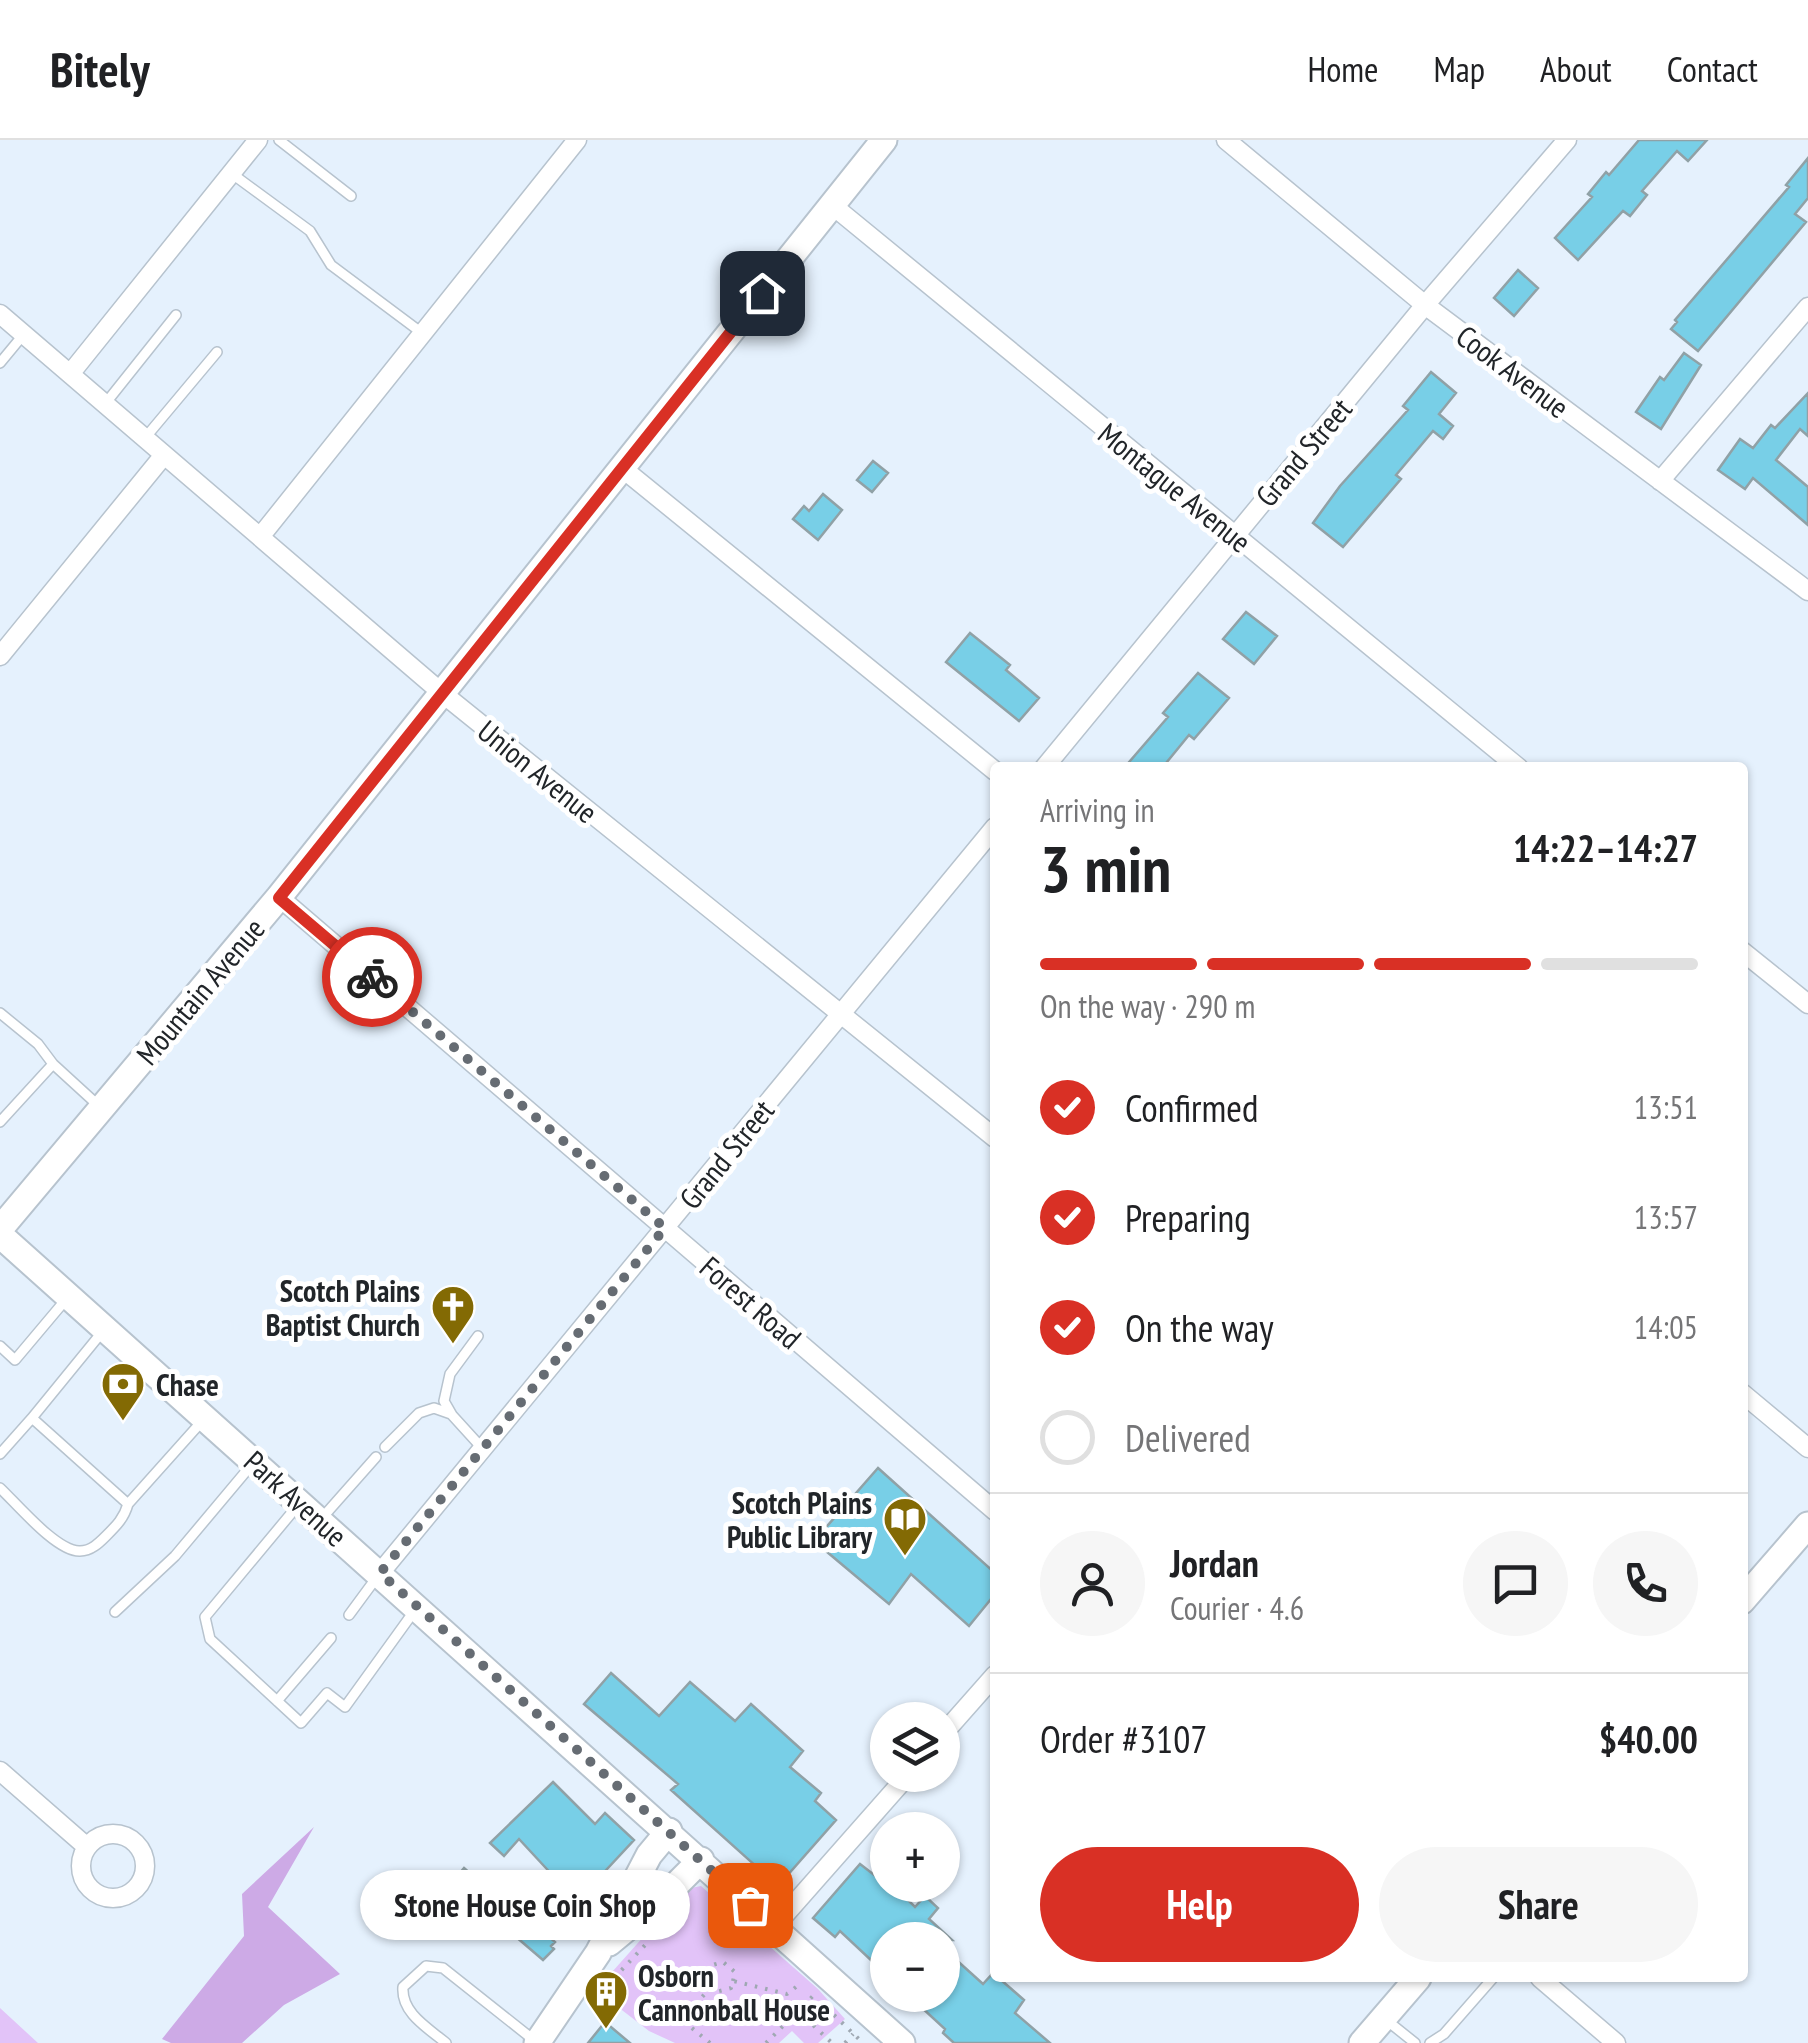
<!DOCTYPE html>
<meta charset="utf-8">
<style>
:root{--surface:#fff;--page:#f6f6f6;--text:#202124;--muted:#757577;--line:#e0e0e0;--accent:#d93025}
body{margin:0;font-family:"PT Sans Narrow",sans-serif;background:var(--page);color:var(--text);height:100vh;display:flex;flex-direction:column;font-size:38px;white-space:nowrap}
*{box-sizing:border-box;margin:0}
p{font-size:32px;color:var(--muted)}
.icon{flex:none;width:55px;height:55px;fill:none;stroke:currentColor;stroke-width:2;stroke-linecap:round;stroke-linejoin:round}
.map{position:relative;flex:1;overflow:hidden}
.side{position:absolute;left:990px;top:622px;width:758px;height:1220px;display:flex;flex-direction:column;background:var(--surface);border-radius:10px;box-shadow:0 2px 8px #0004}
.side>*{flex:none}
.controls{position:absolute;left:870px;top:1562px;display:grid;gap:20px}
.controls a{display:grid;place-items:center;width:90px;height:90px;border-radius:50%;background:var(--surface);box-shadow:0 2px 8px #0004;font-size:50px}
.pin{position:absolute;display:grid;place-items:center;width:85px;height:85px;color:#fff;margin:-42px;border-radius:20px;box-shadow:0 5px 15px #0006}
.courier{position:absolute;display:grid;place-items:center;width:100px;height:100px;margin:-50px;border:8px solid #d93025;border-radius:50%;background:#fff;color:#222;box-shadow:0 2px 12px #0007}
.bubble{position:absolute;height:70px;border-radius:35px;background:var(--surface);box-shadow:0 2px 8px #0004;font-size:32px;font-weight:600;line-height:70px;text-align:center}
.head em{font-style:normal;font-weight:600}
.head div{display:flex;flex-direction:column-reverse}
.head{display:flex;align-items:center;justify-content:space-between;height:170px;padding:0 50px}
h1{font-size:65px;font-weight:600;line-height:75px}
.bar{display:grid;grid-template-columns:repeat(4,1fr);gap:15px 10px;align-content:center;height:120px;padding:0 50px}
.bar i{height:12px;border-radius:8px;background:var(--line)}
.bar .active{background:var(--accent)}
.bar p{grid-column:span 4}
.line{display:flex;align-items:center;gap:25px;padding:0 50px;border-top:2px solid var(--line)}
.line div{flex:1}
.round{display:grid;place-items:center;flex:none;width:105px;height:105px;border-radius:52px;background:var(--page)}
ol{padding:0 50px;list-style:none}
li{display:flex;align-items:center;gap:30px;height:110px}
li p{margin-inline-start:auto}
li .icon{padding:10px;border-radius:50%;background:var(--accent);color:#fff;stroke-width:4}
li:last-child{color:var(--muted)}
li i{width:55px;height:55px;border:5px solid var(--line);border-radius:50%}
.button{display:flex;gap:20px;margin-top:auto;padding:20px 50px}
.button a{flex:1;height:115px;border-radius:60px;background:var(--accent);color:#fff;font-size:40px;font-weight:600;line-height:115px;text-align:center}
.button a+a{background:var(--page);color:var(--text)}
header{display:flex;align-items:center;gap:60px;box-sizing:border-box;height:140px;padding:0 50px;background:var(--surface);border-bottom:2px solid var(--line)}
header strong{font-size:48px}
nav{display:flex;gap:55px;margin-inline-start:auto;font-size:35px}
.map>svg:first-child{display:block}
.green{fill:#e2c3f8}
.forest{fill:#cdaae6}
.building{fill:#78cfe7;stroke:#90a1a6;stroke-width:2.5}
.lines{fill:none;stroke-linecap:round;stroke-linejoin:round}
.lane-casing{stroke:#b7c3ce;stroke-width:12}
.street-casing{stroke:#b7c3ce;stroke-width:21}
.secondary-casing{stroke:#b7c3ce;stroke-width:29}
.path{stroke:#9fa8b2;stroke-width:4;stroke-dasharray:2.5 8;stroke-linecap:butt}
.lane{stroke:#fff;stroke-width:9}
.street{stroke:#fff;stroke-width:18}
.secondary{stroke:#fff;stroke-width:25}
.done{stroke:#666c73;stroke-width:10;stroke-dasharray:0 18}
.route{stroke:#d93025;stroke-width:12}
.labels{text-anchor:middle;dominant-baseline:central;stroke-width:10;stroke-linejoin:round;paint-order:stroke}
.street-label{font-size:30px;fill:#212529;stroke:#fff}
.poi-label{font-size:30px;font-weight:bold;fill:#212529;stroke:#fff;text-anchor:end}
</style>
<header>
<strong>Bitely</strong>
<nav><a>Home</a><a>Map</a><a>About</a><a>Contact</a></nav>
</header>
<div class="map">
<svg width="1808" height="1903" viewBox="0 0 1808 1903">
<rect width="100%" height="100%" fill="#e5f1fd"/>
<path class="green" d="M701 1746 818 1849 845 1879 818 1903H804L792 1891 779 1903H675L649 1891 596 1850 686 1749Z
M0 1868 38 1903H0Z"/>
<path class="forest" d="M314 1687 268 1767 340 1834 284 1865 242 1903H171L162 1899 244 1796 242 1754Z"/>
<path class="building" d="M1639 0H1707L1688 21 1677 11 1642 51 1647 55 1630 76 1623 71 1578 120 1555 98 1592 57 1588 54 1606 32 1609 35Z
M1808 18V58L1795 74 1806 82 1698 211 1671 189 1677 182 1675 180 1789 47 1786 45Z
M1518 130 1538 148 1514 176 1494 158Z
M1684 213 1701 225 1661 289 1636 272 1660 237 1664 240Z
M1431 232 1456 253 1439 274 1453 286 1443 299 1433 291 1396 335 1401 339 1343 407 1313 383 1340 346 1408 270 1403 266Z
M1808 253V296L1800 289 1776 320 1808 347V385L1753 338 1745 349 1718 330 1740 299 1753 308 1771 285 1775 288Z
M873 321 888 333 872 352 857 340Z
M823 354 842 370 818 400 793 379 804 366 809 371Z
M1246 472 1277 496 1254 524 1223 499Z
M970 493 1010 525 1006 530 1039 558 1019 581 946 522Z
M1198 533 1229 558 1194 599 1189 595 1162 628H1124L1168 577 1163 573Z
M878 1328 995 1433V1454L969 1486 911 1434 889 1464 814 1401Z
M611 1533 659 1576 690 1542 735 1581 751 1564 803 1611 790 1627 821 1653 815 1661 836 1680 778 1746 671 1650 678 1644 584 1564Z
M553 1642 595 1684 605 1673 634 1700 594 1743 587 1736 570 1754 519 1699 504 1716 490 1703Z
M860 1724 882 1741 886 1738 888 1745H893L915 1767 925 1756 938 1768 929 1779 952 1800H888V1836L840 1791 835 1797 813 1778Z
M464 1728 473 1736 477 1732 555 1802 551 1806 554 1809 543 1820 452 1742Z
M942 1807 983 1844 993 1833 1024 1860 1015 1873 1050 1903H954L943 1893 945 1889 908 1855H942Z
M605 1882 630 1903H588Z"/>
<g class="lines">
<defs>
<path id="lane" d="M279 0 351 56
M231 33 310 91 331 125 422 193
M0 223 24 194
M105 264 176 175
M145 298 217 212
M0 873 38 904 53 924
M0 982 53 924 100 967
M478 1196 450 1234 444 1261 452 1275 482 1308
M0 1206 15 1220 68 1157
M32 1278 103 1191
M385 1307 419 1273 434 1268 451 1274
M0 1314 32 1278 128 1364 204 1279
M0 1348C17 1364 57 1412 80 1411 91 1411 99 1403 106 1396 117 1385 124 1378 128 1364
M299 1364 205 1477 210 1499 301 1583 327 1553 345 1567 415 1470
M322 1378 376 1317
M115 1472 175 1416 253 1323
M349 1475 377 1437
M277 1561 331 1498
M1385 1879 1415 1903
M446 1903C428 1888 401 1873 403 1847L426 1826 443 1828 535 1901
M1430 1903 1444 1894 1493 1838"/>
<path id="street" d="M1226 0 1425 165 1808 451
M832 65 1519 628
M0 174 442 553 995 998
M70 234 258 0
M622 328 995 631
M1660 341 1808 167
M260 397 577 0
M0 516 164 315
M1044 628 1425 165 1567 0
M279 757 995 1371
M1742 811 1808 864
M1742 1253 1808 1308
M380 1433 995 687
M942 1595 995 1535
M0 1631 87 1707
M81 1726a32 32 0 1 1 64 0a32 32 0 1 1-64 0Z
M774 1787 908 1635
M1540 1838 1616 1903"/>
<path id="secondary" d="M0 1089 279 757 884 0
M0 1095 902 1903
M1742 1461 1808 1385
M609 1803 661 1760 701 1720
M537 1903 598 1813 649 1715 669 1691
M1362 1903 1418 1838"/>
</defs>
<use href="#lane" class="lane-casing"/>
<use href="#street" class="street-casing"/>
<use href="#secondary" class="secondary-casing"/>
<path class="path" d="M733 1841 735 1832 723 1822 709 1826 705 1840 716 1852 731 1848 733 1841 787 1854 801 1843
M600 1853 647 1803
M798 1871 832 1903
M834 1875 863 1903
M710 1903 687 1884V1874L711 1847
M766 1903 814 1855
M845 1903 853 1894"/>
<use href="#lane" class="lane"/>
<use href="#street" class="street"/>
<use href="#secondary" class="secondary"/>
</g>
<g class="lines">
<path class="done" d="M372 837 665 1088 380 1433 750 1765"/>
<path class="route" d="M372 837 279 758 762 153"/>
</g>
<defs>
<symbol id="church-pin" viewBox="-11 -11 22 30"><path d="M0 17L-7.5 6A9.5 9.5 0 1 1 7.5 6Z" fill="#836a04" stroke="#fff"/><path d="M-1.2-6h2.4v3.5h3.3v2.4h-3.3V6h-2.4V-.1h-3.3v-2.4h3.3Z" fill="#fff"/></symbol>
<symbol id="bank-pin" viewBox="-11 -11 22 30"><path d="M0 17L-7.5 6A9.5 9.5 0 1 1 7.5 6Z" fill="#836a04" stroke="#fff"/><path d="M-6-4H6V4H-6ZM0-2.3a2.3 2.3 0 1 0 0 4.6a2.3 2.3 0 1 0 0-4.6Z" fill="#fff"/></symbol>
<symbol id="library-pin" viewBox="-11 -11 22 30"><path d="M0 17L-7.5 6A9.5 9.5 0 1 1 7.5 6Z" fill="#836a04" stroke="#fff"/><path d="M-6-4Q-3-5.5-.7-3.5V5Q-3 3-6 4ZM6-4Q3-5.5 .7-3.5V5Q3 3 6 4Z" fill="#fff"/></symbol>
<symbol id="building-pin" viewBox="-11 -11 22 30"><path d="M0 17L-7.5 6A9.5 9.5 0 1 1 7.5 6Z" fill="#836a04" stroke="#fff"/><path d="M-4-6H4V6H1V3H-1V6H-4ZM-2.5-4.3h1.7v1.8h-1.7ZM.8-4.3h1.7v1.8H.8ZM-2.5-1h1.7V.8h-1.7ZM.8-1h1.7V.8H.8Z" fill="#fff"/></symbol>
</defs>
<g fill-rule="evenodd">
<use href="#church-pin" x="428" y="1142" width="50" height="68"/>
<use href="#bank-pin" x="98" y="1219" width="50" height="68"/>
<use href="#library-pin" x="880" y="1354" width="50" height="68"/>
<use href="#building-pin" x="581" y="1827" width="50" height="68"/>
</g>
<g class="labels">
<g class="street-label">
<text transform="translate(1513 231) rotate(37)">Cook Avenue</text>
<text transform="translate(1303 312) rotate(-50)">Grand Street</text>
<text transform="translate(1175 347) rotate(39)">Montague Avenue</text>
<text transform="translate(538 631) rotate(39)">Union Avenue</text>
<text transform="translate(200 851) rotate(-50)">Mountain Avenue</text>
<text transform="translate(726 1014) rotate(-51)">Grand Street</text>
<text transform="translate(751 1162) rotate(41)">Forest Road</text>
<text transform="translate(296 1358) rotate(42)">Park Avenue</text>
</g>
<g class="poi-label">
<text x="420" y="1150">Scotch Plains<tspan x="420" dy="34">Baptist Church</tspan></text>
<text x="156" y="1244" text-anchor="start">Chase</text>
<text x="872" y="1362">Scotch Plains<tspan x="872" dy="34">Public Library</tspan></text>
<text x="638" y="1835" text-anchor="start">Osborn<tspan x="638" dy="34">Cannonball House</tspan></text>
</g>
</g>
</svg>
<div class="controls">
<a><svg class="icon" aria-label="layers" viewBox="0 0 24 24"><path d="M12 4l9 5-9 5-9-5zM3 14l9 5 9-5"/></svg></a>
<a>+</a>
<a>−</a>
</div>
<div class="pin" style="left:750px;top:1765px;background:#ea580c"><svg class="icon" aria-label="bag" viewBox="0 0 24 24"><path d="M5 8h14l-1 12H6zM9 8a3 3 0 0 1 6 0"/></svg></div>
<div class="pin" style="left:762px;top:153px;background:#1f2937"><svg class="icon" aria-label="home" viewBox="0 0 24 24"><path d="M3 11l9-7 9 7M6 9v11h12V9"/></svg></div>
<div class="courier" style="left:372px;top:837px"><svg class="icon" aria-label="bike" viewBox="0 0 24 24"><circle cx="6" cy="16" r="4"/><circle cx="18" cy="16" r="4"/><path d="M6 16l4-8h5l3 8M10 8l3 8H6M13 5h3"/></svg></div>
<div class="bubble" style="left:360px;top:1730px;width:330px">Stone House Coin Shop</div>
<section class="side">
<div class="head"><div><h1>3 min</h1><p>Arriving in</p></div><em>14:22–14:27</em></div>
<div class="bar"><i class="active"></i><i class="active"></i><i class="active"></i><i></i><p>On the way · 290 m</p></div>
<ol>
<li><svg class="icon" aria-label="check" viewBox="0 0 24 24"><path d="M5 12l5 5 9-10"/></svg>Confirmed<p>13:51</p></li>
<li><svg class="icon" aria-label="check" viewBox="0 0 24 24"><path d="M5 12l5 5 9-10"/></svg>Preparing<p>13:57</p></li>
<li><svg class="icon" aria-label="check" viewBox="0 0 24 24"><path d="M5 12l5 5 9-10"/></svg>On the way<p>14:05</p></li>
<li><i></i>Delivered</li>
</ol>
<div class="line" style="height:180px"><a class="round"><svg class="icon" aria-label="person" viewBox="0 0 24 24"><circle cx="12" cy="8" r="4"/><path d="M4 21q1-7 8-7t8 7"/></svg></a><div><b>Jordan</b><p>Courier · 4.6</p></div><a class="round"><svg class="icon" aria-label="chat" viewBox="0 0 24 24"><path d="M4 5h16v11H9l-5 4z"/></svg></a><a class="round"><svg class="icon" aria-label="phone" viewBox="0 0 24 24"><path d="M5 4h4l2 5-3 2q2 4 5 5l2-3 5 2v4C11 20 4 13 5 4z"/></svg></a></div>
<div class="line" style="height:130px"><div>Order #3107</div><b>$40.00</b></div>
<div class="button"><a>Help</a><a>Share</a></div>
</section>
</div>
